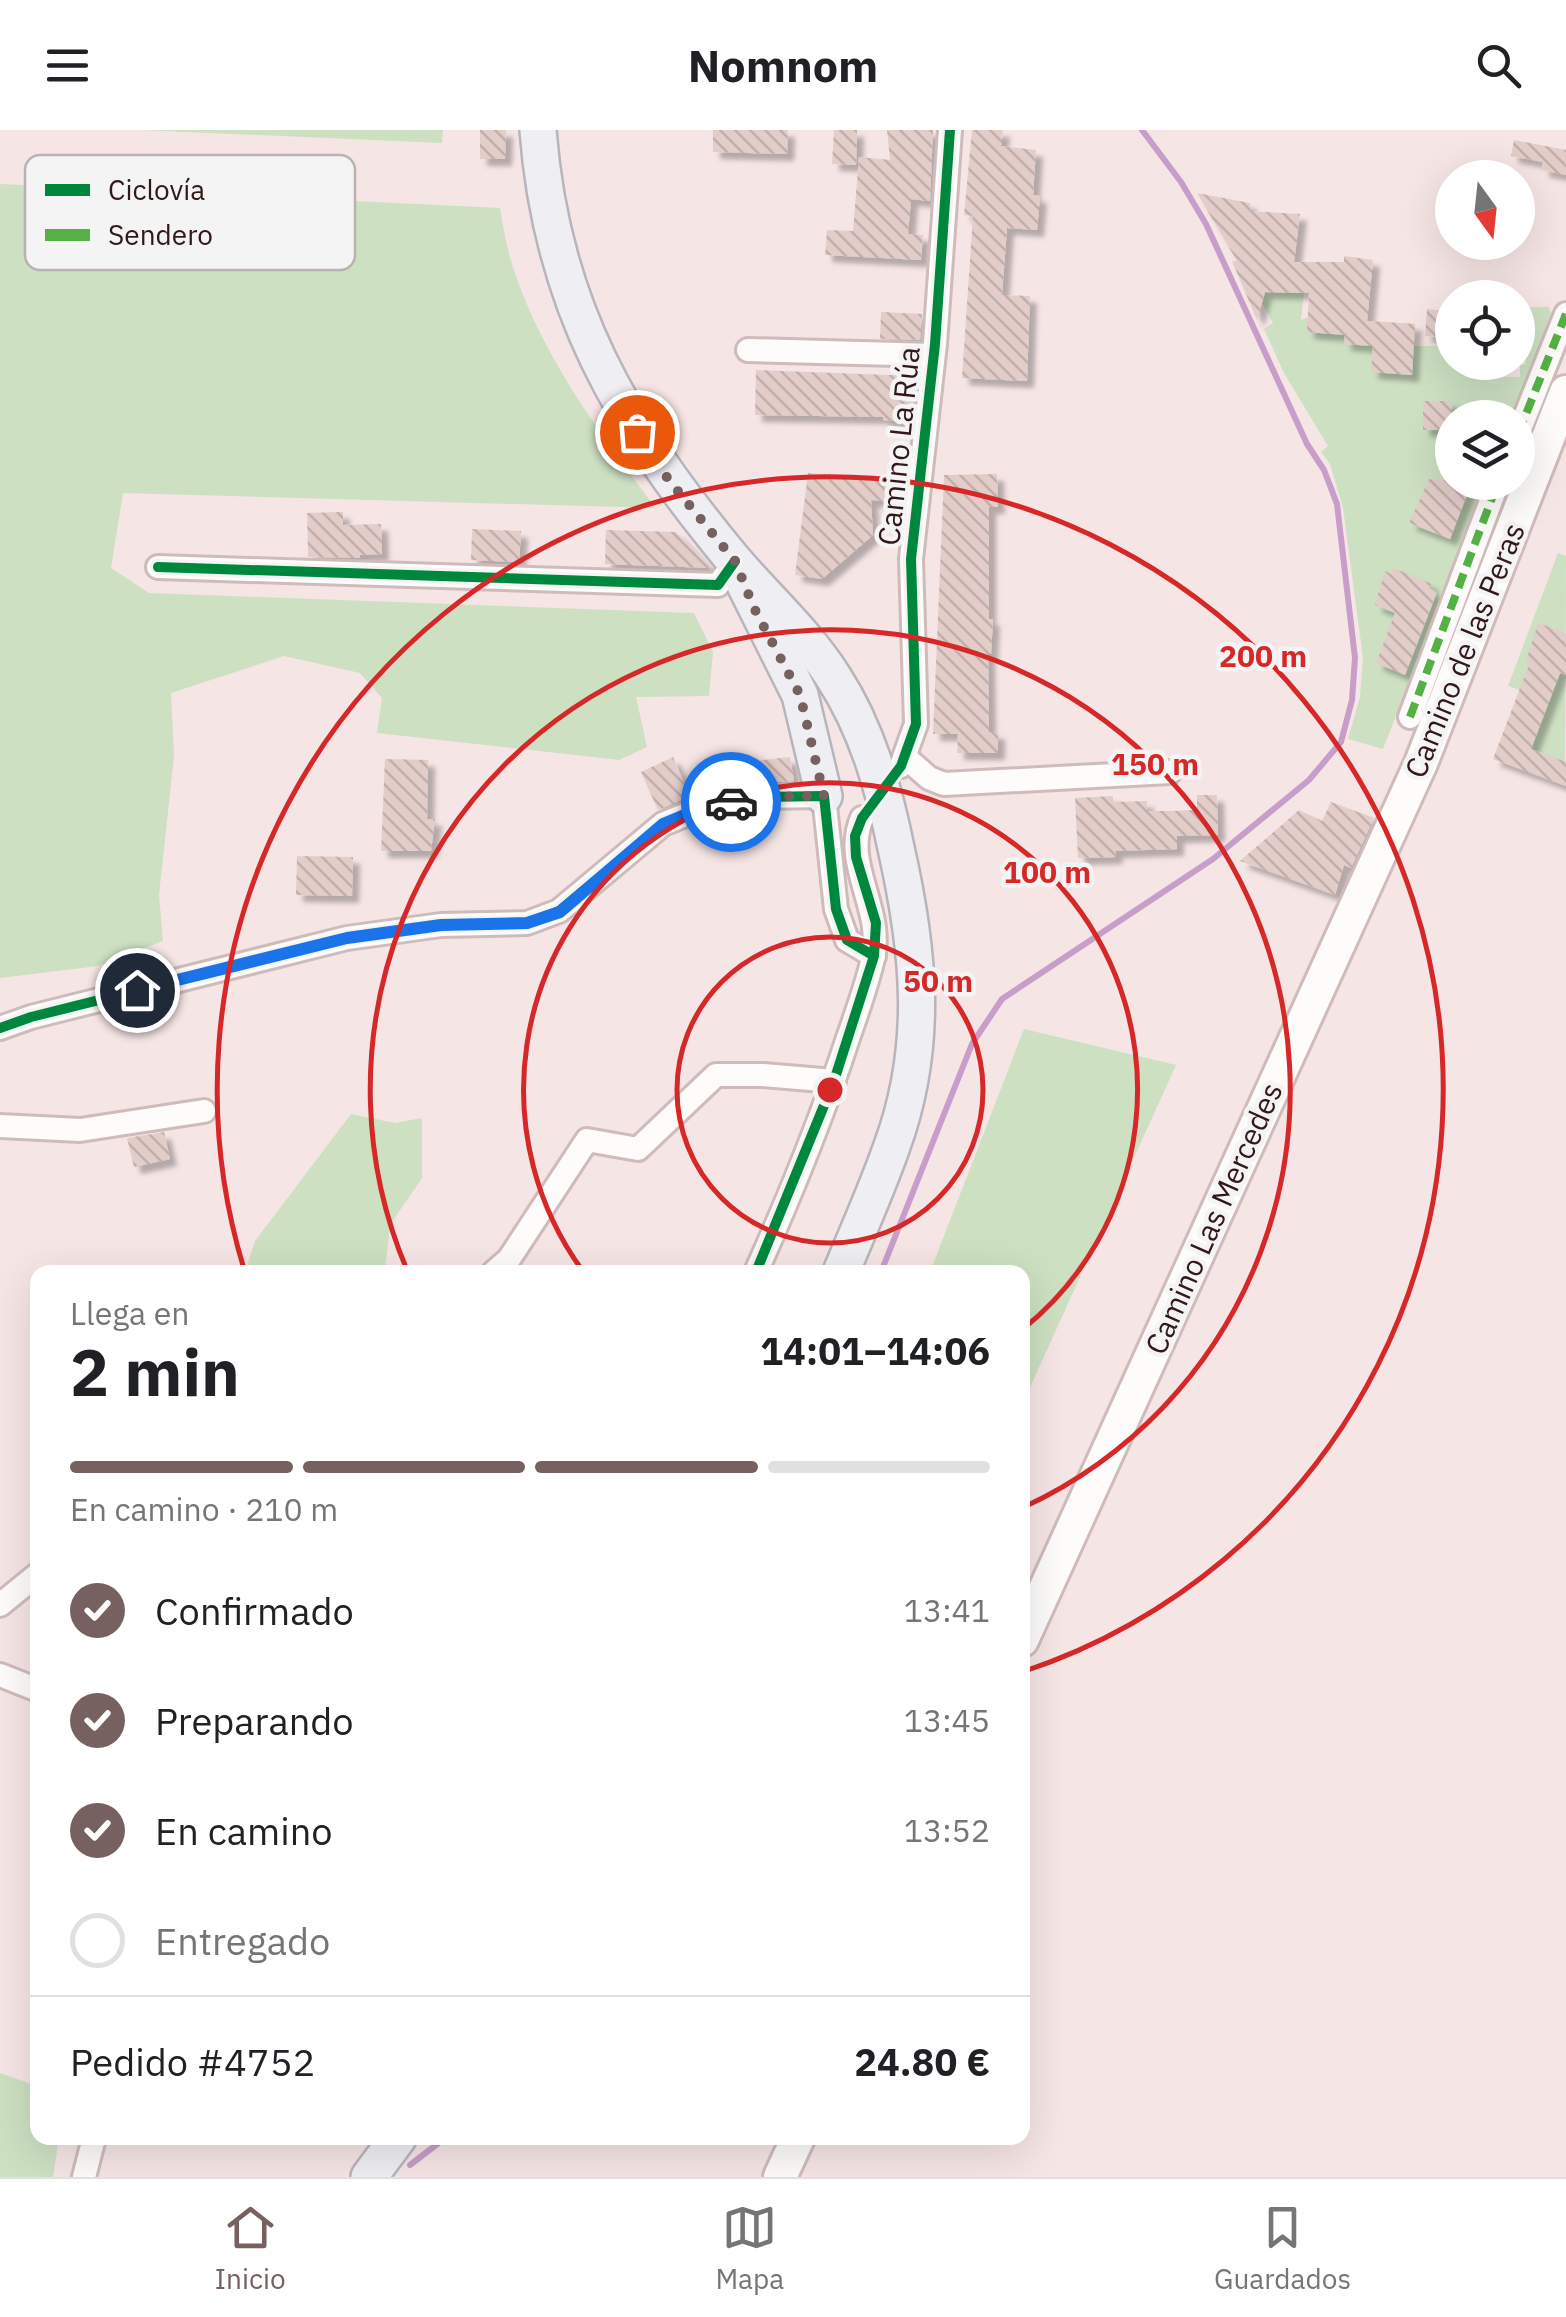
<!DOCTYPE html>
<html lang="es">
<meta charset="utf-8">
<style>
:root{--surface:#fff;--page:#f2f2f2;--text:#202124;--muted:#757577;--line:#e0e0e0;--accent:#776060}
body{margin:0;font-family:"IBM Plex Sans",sans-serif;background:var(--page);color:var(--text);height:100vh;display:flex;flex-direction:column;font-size:38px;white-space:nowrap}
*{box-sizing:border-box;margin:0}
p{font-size:32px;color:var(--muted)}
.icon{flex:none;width:55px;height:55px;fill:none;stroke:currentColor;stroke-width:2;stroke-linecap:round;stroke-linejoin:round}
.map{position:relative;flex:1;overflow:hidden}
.drawer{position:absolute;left:30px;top:1135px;width:1000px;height:880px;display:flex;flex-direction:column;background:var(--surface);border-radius:20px;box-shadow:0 10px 40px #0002}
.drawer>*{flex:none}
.needle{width:65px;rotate:165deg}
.tools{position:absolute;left:1435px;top:30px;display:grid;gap:20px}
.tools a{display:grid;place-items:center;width:100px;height:100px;border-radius:50%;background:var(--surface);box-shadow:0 10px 40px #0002;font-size:50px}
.pin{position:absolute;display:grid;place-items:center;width:85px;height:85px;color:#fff;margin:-42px;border:5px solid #fff;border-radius:50%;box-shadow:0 2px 10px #0007}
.courier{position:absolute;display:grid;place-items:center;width:100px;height:100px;margin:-50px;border:8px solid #1a73e8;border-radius:50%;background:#fff;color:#222;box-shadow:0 2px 12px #0007}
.headline em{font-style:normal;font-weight:700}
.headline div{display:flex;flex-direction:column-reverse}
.headline{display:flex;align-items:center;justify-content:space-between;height:170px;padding:0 40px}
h1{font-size:65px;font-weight:700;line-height:75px}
.bar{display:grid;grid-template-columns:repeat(4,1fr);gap:15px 10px;align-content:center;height:120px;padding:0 40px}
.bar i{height:12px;border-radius:8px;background:var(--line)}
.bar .current{background:var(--accent)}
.bar p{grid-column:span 4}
.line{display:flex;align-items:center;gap:25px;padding:0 40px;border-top:2px solid var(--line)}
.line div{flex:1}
ol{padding:0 40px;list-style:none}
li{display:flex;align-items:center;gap:30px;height:110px}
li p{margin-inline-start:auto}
li .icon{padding:10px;border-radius:50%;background:var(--accent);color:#fff;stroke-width:4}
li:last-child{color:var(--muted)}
li i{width:55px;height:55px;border:5px solid var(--line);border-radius:50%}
header{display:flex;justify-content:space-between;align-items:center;height:130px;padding:0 40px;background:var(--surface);font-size:45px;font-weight:700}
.dock{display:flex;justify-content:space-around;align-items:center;height:140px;border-top:2px solid var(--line);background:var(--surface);font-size:28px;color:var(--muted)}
.dock a{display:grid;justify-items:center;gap:5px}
.dock .current{color:var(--accent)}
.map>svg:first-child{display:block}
.green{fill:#cde0c2}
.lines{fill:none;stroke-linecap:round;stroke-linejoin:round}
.stream{stroke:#c79dc9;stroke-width:6}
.building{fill:url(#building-back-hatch);filter:url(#shadow)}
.street-casing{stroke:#d0bbbb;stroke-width:28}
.secondary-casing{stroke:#d0bbbb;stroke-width:38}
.primary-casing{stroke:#b8b4bb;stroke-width:40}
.street{stroke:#fefbfb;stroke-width:22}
.secondary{stroke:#fefbfb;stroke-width:32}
.primary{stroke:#efeff3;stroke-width:35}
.quiet{stroke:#56b145;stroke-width:8;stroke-dasharray:15 8;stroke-linecap:butt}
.cycleway-casing{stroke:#f4f4f4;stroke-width:16}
.cycleway{stroke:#00873e;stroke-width:10}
.done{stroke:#776060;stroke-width:10;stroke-dasharray:0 18}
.route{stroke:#1a73e8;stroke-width:12}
.ring{fill:none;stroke:#d62828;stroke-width:5}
.labels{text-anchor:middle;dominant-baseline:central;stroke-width:9;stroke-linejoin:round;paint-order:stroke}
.street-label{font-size:30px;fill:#321818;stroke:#f4f4f4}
.key{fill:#f4f4f4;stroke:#bab2b2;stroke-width:2.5}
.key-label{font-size:28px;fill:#321818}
.centre{fill:#d62828;stroke:#f4f4f4;stroke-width:5}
.ring-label{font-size:30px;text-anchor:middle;font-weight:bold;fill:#d62828;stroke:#f4f4f4;stroke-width:9;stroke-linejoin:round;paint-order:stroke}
</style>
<header><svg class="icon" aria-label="menu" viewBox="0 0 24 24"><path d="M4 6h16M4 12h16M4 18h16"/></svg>Nomnom<svg class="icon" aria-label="search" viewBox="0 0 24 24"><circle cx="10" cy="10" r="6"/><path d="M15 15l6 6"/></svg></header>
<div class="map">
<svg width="1566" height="2047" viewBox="0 0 1566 2047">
<defs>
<pattern id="building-back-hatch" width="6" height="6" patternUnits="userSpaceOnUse" patternTransform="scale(2.5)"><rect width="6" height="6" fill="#e2cdc9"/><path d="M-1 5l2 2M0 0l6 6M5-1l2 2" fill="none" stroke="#c2afac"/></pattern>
<filter id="shadow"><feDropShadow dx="7" dy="7" stdDeviation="2.5" flood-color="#0004"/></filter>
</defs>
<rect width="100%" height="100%" fill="#f6e5e5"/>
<path class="green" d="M142 0H443L442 13Z
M0 54 500 78C503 95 506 114 511 131 538 220 600 305 656 378L123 363 111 438 149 463 694 483 713 522 709 566 636 567 647 617 619 630 377 603 382 568 360 543 284 526 171 563 174 626 159 765 163 811 98 836 0 848Z
M1265 162 1304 163 1301 190 1308 187 1415 194 1414 216H1452V232L1476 233 1473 246 1520 247V235L1526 234 1520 177H1549L1551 184 1512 287 1452 288V352L1487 353 1383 619 1348 609 1360 567 1363 528 1343 378 1330 334 1321 322 1328 316 1284 243 1264 199 1273 193 1262 173Z
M1558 423 1566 426 1565 633 1531 619 1549 570 1508 556Z
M1024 899 1176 935 1023 1273 1022 1142H930Z
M351 984 395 993 422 988V1048L390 1095 385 1142H245L255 1111Z
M0 1943 37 1956 38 2008H59L53 2047H0Z"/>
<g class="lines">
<path class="stream" d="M881 1142 972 914 1002 869 1213 729 1309 650 1341 612 1352 570 1355 528 1337 374 1324 340 1307 314 1206 94 1181 52 1142 0
M410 2035 445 2008"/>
</g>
<path class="building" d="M480 0H506L505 29H480Z
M713 0H788L787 24 713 22Z
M834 0H857L856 35 832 34Z
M887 0H933L930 71 911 69 908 104 923 105 921 130 825 125 827 100 853 101 859 27 890 30Z
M972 0H1003L1001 16 1036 20 1033 65 1040 66 1037 100 1007 98 1002 165 1030 166 1027 251 962 248 973 86 964 85Z
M1514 10 1566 20V45L1542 40 1543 32 1511 26Z
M1197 63 1250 73V81L1300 84 1294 132H1344V126L1373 130 1367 191 1415 194 1412 245 1371 242 1373 216 1344 214 1345 205 1307 202 1309 163 1265 162 1257 190 1232 131H1237Z
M1427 179 1447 181 1445 207 1425 206Z
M881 182 922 184 920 210 880 209Z
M756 240 916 246 911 292 883 290V287L755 285Z
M1423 271H1452V300H1423Z
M808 343 902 350V371L871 370 873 405 822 449 795 445Z
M997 344 998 377H989V489H993L991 524H988L989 602H998V623H957L958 604H933L944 345Z
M1429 349 1472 352 1450 409 1409 393Z
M343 382V395L381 394 382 424 360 425V428L308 427 307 383Z
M472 399 521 401 519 432 471 430Z
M606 400 676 402 711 438 605 434Z
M1393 438 1432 454 1429 458 1437 462 1405 545 1376 533 1395 483 1375 475 1385 441 1392 444Z
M1538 493 1566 503V545L1560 543 1531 619 1566 632V656L1493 629 1530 532 1526 531Z
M673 627 690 666 658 680 641 642Z
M790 627 794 651 749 653 744 632Z
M385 629 428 630 427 689H435L431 721H381Z
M1197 665H1217L1218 705 1177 706V719L1115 721 1116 727 1078 728 1075 668 1113 666V672L1147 671V681H1172L1197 680Z
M1331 672 1374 688 1351 738 1344 735 1335 765 1240 731 1299 680 1322 691Z
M297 726 353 727 352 766 296 765Z
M164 1002 170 1029 134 1037 127 1008Z"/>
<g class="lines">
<defs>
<path id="street" d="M748 220 933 225
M1518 304 1566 184
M158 437 718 455 735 431
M1410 587 1498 352
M905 627 929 648 944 654 1170 642
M901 636 916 594 911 429 935 214 950 0
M0 898 31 887 347 808 441 795 527 793 559 781 663 694 704 677 755 667 824 666 836 779 847 810 874 826
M0 996 80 1000 204 981
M494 1142 509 1129 587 1010 638 1019 716 945H763L834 951
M756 1142C790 1066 822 988 848 908 857 882 867 855 873 828 884 779 842 734 862 688
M0 1475 38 1444
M0 1545 38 1560
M84 2047 94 2008"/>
<path id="secondary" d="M1022 1510 1421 633 1566 262
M780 2047 798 2008"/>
<path id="primary" d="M538 0C551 175 622 295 731 427 765 468 805 502 834 548 867 599 884 659 896 718 919 820 929 915 892 1016 877 1059 858 1101 841 1142
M745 455 800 565 824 666
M369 2047 398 2008"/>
</defs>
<use href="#street" class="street-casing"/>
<use href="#secondary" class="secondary-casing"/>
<use href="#primary" class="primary-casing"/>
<use href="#street" class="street"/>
<use href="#secondary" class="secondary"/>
<use href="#primary" class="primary"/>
<path class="quiet" d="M1518 304 1566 184
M1410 587 1498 352"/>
<defs>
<path id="cycleway" d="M158 437 718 455 735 431
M0 898 31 887 347 808 441 795 527 793 559 781 663 694 704 677 755 667 824 666 836 779 847 810 874 826
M756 1142 834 951 874 826 876 793 856 727 855 706 862 688 901 636 916 594 911 429 935 214 950 0"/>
</defs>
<use href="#cycleway" class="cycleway-casing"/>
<use href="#cycleway" class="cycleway"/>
</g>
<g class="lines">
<path class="done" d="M637 302 668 349 735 431 754 478 800 565 824 666 755 667 731 672"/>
<path class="route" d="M137 860 347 808 441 795 527 793 560 782 663 694 704 677 731 672"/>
</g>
<g class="ring">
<circle cx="830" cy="960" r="153"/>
<path d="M582 1140A307 307 0 1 1 1023 1199"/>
<path d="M407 1140A460 460 0 1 1 1024 1377"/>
<path d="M244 1139A613 613 0 1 1 1025 1541"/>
</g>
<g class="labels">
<g class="street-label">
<text transform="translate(898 316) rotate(-84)">Camino La Rúa</text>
<text transform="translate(1464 520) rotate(-68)">Camino de las Peras</text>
<text transform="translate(1213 1088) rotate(-66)">Camino Las Mercedes</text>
</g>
</g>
<rect x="25" y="25" width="330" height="115" rx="15" class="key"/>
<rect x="45" y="54" width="45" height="12" fill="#00873e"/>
<rect x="45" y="99" width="45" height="12" fill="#56b145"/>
<g class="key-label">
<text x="108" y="70">Ciclovía</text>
<text x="108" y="115">Sendero</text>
</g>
<circle cx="830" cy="960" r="15" class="centre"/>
<g class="ring-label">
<text x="1263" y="537">200 m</text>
<text x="1155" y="645">150 m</text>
<text x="1047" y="753">100 m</text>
<text x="938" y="862">50 m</text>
</g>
</svg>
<div class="tools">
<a><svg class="needle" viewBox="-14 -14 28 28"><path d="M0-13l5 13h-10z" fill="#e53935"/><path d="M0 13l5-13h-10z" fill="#757577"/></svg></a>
<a><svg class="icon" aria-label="locate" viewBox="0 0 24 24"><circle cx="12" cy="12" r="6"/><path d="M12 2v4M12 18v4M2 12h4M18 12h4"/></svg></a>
<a><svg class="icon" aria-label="layers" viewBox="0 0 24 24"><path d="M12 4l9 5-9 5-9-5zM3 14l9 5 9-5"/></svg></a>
</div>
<div class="pin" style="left:637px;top:302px;background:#ea580c"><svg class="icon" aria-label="bag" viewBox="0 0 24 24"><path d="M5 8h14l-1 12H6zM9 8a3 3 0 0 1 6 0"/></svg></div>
<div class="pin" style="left:137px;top:860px;background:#1f2937"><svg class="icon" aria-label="home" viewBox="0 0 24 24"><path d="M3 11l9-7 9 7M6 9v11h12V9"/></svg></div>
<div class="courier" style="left:731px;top:672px"><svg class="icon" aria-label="car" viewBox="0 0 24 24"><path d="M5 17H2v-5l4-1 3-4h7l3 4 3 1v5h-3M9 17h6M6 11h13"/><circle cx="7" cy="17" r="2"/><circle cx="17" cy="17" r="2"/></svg></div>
<section class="drawer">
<div class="headline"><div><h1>2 min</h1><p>Llega en</p></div><em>14:01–14:06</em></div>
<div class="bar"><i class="current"></i><i class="current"></i><i class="current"></i><i></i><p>En camino · 210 m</p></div>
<ol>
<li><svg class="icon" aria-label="check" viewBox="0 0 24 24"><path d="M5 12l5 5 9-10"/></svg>Confirmado<p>13:41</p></li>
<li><svg class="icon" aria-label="check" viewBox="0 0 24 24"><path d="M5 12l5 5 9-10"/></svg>Preparando<p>13:45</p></li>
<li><svg class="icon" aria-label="check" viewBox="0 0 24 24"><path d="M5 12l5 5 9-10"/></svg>En camino<p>13:52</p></li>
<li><i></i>Entregado</li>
</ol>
<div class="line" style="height:130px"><div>Pedido #4752</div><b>24.80 €</b></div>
</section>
</div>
<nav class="dock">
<a class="current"><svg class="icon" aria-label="home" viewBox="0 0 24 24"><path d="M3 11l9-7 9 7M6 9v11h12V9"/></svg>Inicio</a>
<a><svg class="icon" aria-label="map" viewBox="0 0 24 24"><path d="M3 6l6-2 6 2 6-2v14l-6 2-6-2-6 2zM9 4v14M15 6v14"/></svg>Mapa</a>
<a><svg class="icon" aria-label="saved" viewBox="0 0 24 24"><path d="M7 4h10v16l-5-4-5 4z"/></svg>Guardados</a>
</nav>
